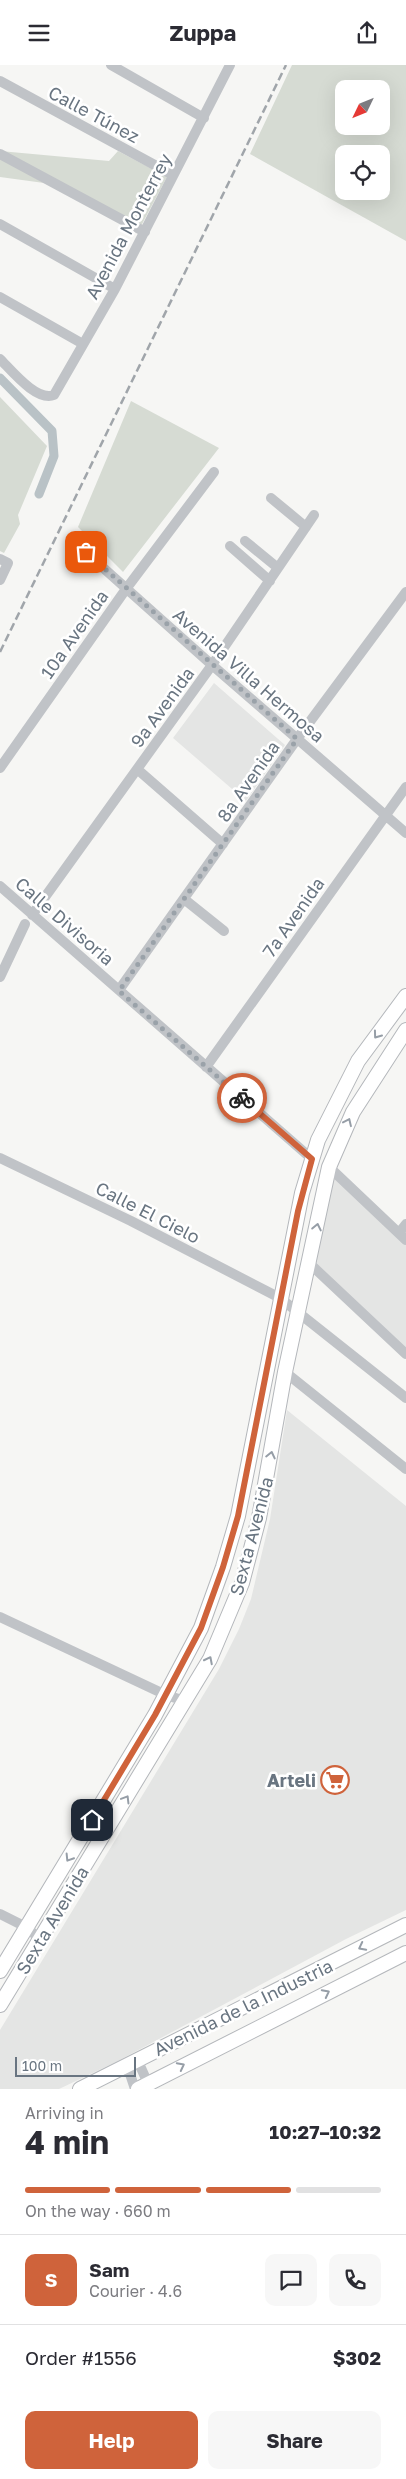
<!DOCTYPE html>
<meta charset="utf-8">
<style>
:root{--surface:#fff;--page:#f7f7f7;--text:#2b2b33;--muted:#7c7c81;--line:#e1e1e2;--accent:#cf633b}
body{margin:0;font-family:"Golos Text",sans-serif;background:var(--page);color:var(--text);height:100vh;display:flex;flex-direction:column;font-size:19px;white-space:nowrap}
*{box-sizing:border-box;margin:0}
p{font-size:16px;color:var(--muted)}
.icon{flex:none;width:28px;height:28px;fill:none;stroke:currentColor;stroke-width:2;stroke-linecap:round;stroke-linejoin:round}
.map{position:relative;height:2024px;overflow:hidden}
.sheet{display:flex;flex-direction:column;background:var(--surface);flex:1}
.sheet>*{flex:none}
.needle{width:32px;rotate:227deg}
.fabs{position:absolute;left:335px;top:15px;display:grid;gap:10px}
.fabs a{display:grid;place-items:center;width:55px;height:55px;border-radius:10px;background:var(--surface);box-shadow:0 5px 20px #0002;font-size:25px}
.scale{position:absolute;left:15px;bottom:12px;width:121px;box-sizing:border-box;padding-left:5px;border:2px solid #697581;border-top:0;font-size:14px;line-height:18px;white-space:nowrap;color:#697581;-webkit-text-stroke:4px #fff;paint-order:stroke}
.pin{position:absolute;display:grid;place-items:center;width:42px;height:42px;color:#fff;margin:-21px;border-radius:10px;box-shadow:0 2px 8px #0006}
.courier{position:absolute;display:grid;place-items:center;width:50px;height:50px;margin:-25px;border:4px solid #cf633b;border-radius:50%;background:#fff;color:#222;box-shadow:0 1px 6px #0007}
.headline em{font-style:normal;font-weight:700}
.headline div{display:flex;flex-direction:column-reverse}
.headline{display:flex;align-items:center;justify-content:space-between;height:85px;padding:0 25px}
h1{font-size:32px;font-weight:700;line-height:38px}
.bar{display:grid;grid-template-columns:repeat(4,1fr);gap:8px 5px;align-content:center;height:60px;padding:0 25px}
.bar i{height:6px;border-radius:4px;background:var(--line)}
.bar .on{background:var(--accent)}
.bar p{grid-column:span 4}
.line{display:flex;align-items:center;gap:12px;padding:0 25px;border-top:1px solid var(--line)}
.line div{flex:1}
.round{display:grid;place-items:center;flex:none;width:52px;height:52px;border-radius:10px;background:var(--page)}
.action{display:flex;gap:10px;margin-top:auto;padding:10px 25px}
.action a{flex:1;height:58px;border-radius:10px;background:var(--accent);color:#fff;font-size:20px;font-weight:700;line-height:58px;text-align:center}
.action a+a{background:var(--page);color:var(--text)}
header{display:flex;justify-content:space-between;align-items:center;height:65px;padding:0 25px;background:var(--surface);font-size:22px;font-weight:700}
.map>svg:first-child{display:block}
.built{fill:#e4e5e4}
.green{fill:#d6dbd3;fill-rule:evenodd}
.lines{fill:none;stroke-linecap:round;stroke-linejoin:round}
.canal{stroke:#b9c2c6;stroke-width:9}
.major-casing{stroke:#b4b7bb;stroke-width:16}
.minor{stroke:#c0c3c7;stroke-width:10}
.major{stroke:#fff;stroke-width:14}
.rail{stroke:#a0a5aa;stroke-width:2.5;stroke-dasharray:8 4;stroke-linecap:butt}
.oneway{stroke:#969ea7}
.done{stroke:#9aa2a9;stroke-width:5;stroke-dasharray:0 9}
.route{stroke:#cf633b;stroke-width:6}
.labels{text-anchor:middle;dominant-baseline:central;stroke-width:5;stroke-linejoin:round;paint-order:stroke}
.street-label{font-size:18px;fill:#697581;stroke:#fff}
.poi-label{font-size:18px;font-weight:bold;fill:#697581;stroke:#fff;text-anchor:end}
</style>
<header><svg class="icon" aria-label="menu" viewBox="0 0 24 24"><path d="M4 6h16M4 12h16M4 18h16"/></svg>Zuppa<svg class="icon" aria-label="share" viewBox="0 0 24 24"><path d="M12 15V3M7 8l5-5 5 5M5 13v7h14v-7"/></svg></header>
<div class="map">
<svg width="406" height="2024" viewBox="0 0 406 2024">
<rect width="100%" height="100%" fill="#f6f6f4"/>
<path class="built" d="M214 618 285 680 246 736 173 673Z
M329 1102 406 1175V1285L310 1194Z
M287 1345 406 1441V1845L346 1874 116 1997 59 2024H0V1965L219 1604 239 1564 251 1534 270 1454Z"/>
<path class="green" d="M292 0H406V176L250 89ZM344 24H381V61H344ZM344 89H381V126H344Z
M0 86 109 96 118 86 167 112 141 161Z
M0 93 44 118 0 112Z
M0 332 47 381 18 450 20 459 4 488 0 486Z
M131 336 219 383 123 507 78 462Z"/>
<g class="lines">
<path class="canal" d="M0 313 52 366 54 391 39 429"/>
<defs>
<path id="major" d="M0 1906 155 1650 201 1563 223 1502 238 1451 302 1128 318 1075 358 996 406 931
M0 1940 210 1594 242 1518 259 1453 285 1307 329 1102 353 1047 406 965
M80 2024 406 1860
M138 2024 406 1888"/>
</defs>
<use href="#major" class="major-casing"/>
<path class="minor" d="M111 0 204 53
M0 16 173 110
M0 89 145 167
M0 159 115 224
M0 232 83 279
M0 294C12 306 37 337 54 330L115 224 230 0
M271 433 306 462
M72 475 212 600 406 768
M245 476 278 503
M230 481 270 516
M0 494 8 498 0 515
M0 703 126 524 214 407
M137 704 223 779
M0 821 312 1094
M184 834 224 866
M32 850 212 600 314 450
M0 912 25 859
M119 925 297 674 406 527
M206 1002 406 722
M0 1093 131 1156 280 1233 406 1333
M329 1102 406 1175
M399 1168 406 1159
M309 1198 406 1289
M285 1307 406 1404
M0 1552 166 1630 185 1636
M0 1849 26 1862 40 1874
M137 1994 150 2023
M127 2000 135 2024"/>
<use href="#major" class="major"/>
<path class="rail" d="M0 587 286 0"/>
</g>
<defs><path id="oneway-chevron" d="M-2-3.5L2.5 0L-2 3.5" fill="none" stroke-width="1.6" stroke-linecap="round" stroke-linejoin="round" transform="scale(1.25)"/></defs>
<g class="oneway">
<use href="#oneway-chevron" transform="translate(377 970) rotate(126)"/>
<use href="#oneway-chevron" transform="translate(348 1057) rotate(-65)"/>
<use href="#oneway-chevron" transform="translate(317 1162) rotate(-78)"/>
<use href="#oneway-chevron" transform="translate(271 1390) rotate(-77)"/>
<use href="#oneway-chevron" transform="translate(209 1595) rotate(-63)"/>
<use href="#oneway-chevron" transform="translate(126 1734) rotate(-59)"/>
<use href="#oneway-chevron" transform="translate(69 1793) rotate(122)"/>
<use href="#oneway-chevron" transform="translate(362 1882) rotate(153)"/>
<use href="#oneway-chevron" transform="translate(326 1928) rotate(-27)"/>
<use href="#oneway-chevron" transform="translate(181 2001) rotate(-27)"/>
</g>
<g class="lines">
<path class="done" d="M86 487 297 674 119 926 242 1033"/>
<path class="route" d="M92 1755 155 1650 201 1563 223 1502 238 1451 298 1146 312 1094 242 1033"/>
</g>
<defs>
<symbol id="supermarket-ring" viewBox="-11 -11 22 22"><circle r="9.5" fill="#fff" stroke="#cf633b" stroke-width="1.5"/><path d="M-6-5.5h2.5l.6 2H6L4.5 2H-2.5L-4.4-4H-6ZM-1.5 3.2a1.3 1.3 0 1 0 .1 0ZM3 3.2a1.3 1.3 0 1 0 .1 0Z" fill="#cf633b"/></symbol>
</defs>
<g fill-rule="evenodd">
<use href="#supermarket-ring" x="319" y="1699" width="32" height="32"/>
</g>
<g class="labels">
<g class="street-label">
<text transform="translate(94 49) rotate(28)">Calle Túnez</text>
<text transform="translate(128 161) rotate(-62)">Avenida Monterrey</text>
<text transform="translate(74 569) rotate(-55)">10a Avenida</text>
<text transform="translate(249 610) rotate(41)">Avenida Villa Hermosa</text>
<text transform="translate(162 642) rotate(-54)">9a Avenida</text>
<text transform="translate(248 716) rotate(-55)">8a Avenida</text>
<text transform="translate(293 852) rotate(-55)">7a Avenida</text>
<text transform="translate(65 856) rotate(41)">Calle Divisoria</text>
<text transform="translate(148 1147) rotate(27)">Calle El Cielo</text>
<text transform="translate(251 1471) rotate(-75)">Sexta Avenida</text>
<text transform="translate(52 1855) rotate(-59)">Sexta Avenida</text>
<text transform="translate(243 1942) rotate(-26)">Avenida de la Industria</text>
</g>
<g class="poi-label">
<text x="316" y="1715">Arteli</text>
</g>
</g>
</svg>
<div class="fabs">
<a><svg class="needle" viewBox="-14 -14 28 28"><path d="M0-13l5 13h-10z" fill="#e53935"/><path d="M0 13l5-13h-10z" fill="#7c7c81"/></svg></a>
<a><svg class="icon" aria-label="locate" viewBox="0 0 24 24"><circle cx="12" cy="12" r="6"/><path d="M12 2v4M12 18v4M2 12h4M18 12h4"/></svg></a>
</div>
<div class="scale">100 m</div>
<div class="pin" style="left:86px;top:487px;background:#ea580c"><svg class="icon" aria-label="bag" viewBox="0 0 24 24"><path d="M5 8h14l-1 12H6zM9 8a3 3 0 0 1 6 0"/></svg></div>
<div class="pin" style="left:92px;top:1755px;background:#1f2937"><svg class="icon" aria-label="home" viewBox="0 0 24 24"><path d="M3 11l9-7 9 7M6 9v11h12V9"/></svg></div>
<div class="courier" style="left:242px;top:1033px"><svg class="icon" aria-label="bike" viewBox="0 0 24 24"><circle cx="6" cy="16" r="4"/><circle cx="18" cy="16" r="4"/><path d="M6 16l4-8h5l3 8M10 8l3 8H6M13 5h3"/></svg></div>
</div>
<section class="sheet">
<div class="headline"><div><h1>4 min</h1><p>Arriving in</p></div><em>10:27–10:32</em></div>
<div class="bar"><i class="on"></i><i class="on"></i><i class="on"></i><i></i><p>On the way · 660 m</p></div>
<div class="line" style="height:90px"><b class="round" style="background:var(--accent);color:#fff">S</b><div><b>Sam</b><p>Courier · 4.6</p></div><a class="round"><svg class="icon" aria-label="chat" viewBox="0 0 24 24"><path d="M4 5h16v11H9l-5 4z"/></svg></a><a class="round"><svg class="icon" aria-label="phone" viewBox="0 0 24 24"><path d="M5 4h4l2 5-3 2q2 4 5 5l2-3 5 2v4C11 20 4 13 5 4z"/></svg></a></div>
<div class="line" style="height:65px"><div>Order #1556</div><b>$302</b></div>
<div class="action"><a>Help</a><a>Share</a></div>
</section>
